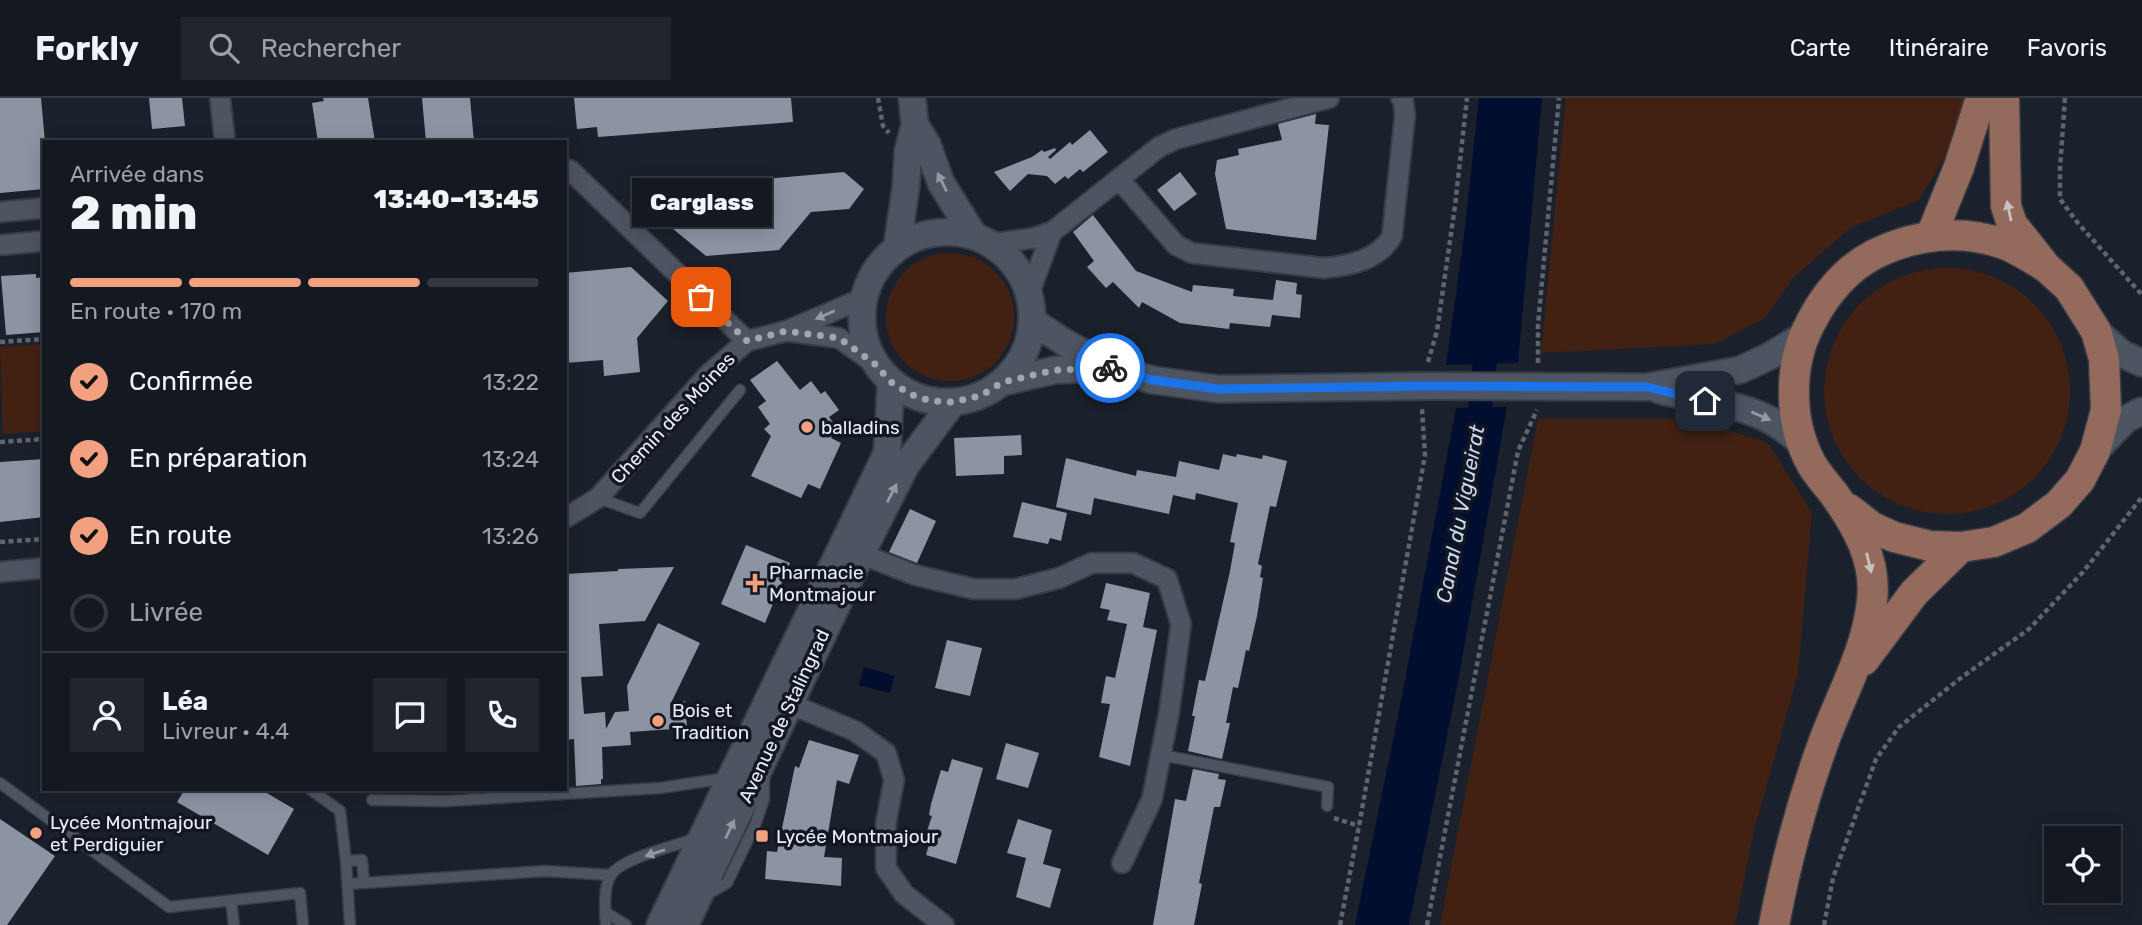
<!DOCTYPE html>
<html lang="fr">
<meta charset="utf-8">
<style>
:root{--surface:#141921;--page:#21262e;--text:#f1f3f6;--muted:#9da0a5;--line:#33383f;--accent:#f2a07f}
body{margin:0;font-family:Rubik,sans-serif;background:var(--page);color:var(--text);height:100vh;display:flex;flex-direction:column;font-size:26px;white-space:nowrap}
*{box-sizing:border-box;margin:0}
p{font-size:23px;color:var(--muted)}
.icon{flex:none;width:38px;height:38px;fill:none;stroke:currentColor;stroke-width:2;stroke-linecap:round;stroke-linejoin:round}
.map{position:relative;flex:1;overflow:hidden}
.details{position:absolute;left:42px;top:42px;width:525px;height:651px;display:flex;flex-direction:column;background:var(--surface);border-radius:0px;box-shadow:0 4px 18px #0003,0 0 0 2px var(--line)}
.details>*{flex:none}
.fabs{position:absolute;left:2044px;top:728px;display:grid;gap:14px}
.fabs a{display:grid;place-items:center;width:77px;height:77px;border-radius:0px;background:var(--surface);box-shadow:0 4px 18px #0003,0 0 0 2px var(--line);font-size:35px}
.pin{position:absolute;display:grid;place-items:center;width:60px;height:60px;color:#fff;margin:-30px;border-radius:14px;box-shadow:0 4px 10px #0006}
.courier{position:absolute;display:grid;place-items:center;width:70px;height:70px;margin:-35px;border:5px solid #1a73e8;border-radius:50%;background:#fff;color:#222;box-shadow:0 2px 9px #0007}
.bubble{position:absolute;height:49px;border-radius:0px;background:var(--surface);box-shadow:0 4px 18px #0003,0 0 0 2px var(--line);font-size:23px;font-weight:800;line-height:49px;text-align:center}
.headline em{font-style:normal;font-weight:800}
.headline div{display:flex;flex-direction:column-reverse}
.headline{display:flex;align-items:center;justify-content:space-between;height:119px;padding:0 28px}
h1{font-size:46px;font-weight:800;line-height:52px}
.bar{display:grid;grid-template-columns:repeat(4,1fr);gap:10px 7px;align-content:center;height:84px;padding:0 28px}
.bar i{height:9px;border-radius:5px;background:var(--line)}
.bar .selected{background:var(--accent)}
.bar p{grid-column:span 4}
.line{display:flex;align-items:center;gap:18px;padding:0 28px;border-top:2px solid var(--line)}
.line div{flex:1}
.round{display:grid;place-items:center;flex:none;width:74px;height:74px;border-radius:0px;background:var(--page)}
ol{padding:0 28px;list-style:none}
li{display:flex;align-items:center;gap:21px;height:77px}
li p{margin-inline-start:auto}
li .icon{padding:7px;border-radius:50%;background:var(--accent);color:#111;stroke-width:4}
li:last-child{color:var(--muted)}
li i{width:38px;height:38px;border:4px solid var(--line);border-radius:50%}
header{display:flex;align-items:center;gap:42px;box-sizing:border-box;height:98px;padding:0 35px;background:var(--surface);border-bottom:2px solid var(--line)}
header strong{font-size:33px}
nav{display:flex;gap:38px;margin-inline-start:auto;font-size:24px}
.search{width:490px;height:63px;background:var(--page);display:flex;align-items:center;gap:18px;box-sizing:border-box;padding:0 24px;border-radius:0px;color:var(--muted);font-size:26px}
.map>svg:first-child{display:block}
.green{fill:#432112}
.water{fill:#020e2f}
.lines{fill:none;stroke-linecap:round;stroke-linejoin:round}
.canal{stroke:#020e2f;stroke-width:24}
.building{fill:#8c94a3}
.service-casing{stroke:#383c46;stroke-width:13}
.minor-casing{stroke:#383c46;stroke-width:23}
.secondary-casing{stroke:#383c46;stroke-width:30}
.primary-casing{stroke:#383c46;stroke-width:33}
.path{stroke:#5f656f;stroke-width:4.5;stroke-dasharray:5 3.5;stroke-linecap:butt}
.service{stroke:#4e5562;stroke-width:10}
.minor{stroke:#4e5562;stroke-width:19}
.secondary{stroke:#4e5562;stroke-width:26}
.primary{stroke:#946a5d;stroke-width:30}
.oneway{fill:#949aa5}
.oneway2{fill:#cbc0c0}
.done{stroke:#a1a6af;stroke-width:7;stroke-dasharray:0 12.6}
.route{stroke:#1a73e8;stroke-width:9}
.poi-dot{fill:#f2a07f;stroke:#121722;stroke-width:2.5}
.labels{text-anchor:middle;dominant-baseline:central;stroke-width:7;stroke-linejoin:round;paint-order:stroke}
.street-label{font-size:19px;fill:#e9eef6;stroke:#121722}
.poi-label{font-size:19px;fill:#e9eef6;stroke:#121722;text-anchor:start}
.water-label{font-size:21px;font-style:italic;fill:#cad9f3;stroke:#121722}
</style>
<header>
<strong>Forkly</strong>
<div class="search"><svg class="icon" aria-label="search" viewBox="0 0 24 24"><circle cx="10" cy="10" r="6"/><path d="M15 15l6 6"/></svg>Rechercher</div>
<nav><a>Carte</a><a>Itinéraire</a><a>Favoris</a></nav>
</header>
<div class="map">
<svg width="2142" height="827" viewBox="0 0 2142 827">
<rect width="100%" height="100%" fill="#1b212c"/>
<path class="green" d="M1566 0H1969L1964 27 1919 102 1850 130 1793 180 1765 220 1715 246 1541 255Z
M886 219a64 64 0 1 1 128 0a64 64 0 1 1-128 0Z
M1824 293a123 123 0 1 1 246 0a123 123 0 1 1-246 0Z
M44 246V333L3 336 0 249Z
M1538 321H1695L1768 345 1812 415 1798 576 1753 736 1735 827H1440Z"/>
<path class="water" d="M1479 0H1542L1518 265 1446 267 1464 138Z
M1507 309 1459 578 1409 827H1355L1400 608 1456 310Z
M864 569 895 578 890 595 859 587Z"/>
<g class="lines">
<path class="canal" d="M1474 340 1480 310 1488 234"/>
</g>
<path class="building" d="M0 0H41L45 44 44 91 0 95Z
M149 0H182L185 28 152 31Z
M323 0H368L375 44H318L312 5 324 3Z
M422 0H470L474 44H426Z
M574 0H791L793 24 598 39 597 29 577 31Z
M1316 16 1315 26 1329 27 1316 142 1226 131 1215 76 1217 62 1239 57 1238 51 1282 42 1278 26Z
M1090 32 1108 54 1083 74 1080 71 1068 81 1065 78 1055 86 1047 78 1028 76 1010 93 994 74 1032 59 1042 52 1044 54 1055 50 1056 52 1048 59 1050 61 1070 44 1072 47Z
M844 74 864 91 849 111 811 114 779 152 706 158 667 126 664 90Z
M1180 74 1197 96 1174 113 1157 92Z
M1093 117 1136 173 1192 194 1193 187 1234 191 1233 198 1273 202 1276 182 1297 185 1296 196 1302 197 1300 220 1272 217 1270 229 1230 225 1229 231 1180 225 1142 204 1139 210 1113 184 1106 190 1087 169 1094 163 1073 134Z
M631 169 668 203 637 240 640 274 604 278 603 262 565 265V175Z
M36 176V180L44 179V234L6 237 1 178Z
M777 263 800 292 811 283 821 296 825 293 839 312 829 319 836 329 831 340 841 345 820 391 808 386 801 400 751 378 771 338 764 331 770 326 758 309 766 303 750 282Z
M1021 337 1022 357 1004 358V376L956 378 954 340Z
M1223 356 1236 359 1237 356 1262 361 1263 357 1287 363 1276 409 1270 408 1258 466 1262 468 1260 479 1263 480 1257 518 1249 553 1246 552 1238 590 1233 589 1226 625H1230L1222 661 1188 653 1195 618H1192L1199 582 1205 583 1230 473 1235 445 1230 444 1238 405 1196 395 1195 402 1173 397 1169 416 1094 400 1091 417 1056 409 1066 360 1136 378 1137 372 1176 379 1179 363 1219 372Z
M44 361V419L0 424V364Z
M1022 404 1067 415 1061 443 1050 440 1048 446 1013 439Z
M910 411 936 423 917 465 889 454Z
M746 447 790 465 765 525 721 506Z
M674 469 645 523 599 526 603 578 581 579 584 616 605 614 606 631 615 614 629 613 627 588 658 525 700 545 672 603H685L687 630 630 634 631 647 602 649 603 681H601V686L576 688 574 641 565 642V476L618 473V471Z
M1106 485 1150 495 1143 529 1157 532 1130 668 1099 659 1110 606 1101 605 1106 578 1115 580 1127 526 1107 522 1110 512 1100 510Z
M947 542 982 550 970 598 935 590Z
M809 642 859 657 849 686 837 682 824 759 842 760 841 788 765 781 767 753 777 754 795 668 799 670Z
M1006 645 1039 655 1028 690 996 681Z
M952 661 983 670 956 766 926 757 932 736 927 733 932 718 929 717 931 706 941 672 948 674Z
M1193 671 1219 676 1218 681 1226 682 1220 709H1214L1199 785 1202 786 1194 827H1153L1175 701 1186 703Z
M185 691H260L294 711 268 757 177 704Z
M0 721 55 758 7 827H0Z
M1018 721 1052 732 1043 766 1061 771 1050 810 1016 799 1026 760 1007 755Z"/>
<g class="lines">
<defs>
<path id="service" d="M598 400 640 415 740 292
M1161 657 1328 689 1327 708
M0 685 169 809 300 795 303 827
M310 691 340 713 346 763 350 827
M372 702 447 703 660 690 727 680
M346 763 362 762 364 785
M348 786 545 773 610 777
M706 797 727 785 755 727 764 701V678
M231 803 234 827
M605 814 626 827
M606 827C605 814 603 788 611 777 622 760 677 747 698 740"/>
<path id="minor" d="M220 0 225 44
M565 73 570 72 747 243
M1119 81 1176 147 1192 155 1324 170C1349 168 1379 162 1392 138L1405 17 1403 2 1401 0
M0 114 44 110
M991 146 1034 140 1052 134 1159 49 1176 41 1329 0
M0 147 44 143
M1029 196 1052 134
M787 233 839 240 874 265
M565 420 598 400 708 277 747 243 786 233 864 200
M861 456 915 477 974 491H1015L1059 480 1092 465H1133L1167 481 1181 526 1169 615 1152 701 1122 765
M0 474 44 470
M790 606 855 633 886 655 894 682 886 725V770L904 796 944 827"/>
<path id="secondary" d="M915 27 927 46 941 85 974 138
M862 219a85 85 0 1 1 170 0a85 85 0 1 1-170 0Z
M897 150 906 88 908 53 915 27 912 0
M1032 223 1067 246 1112 270 1153 282 1218 291 1430 288 1647 289 1740 272 1770 258 1803 238
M2096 233 2122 256 2142 265
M1003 284 1055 272 1112 270
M1659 292C1691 300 1733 305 1762 318 1778 325 1791 336 1804 347
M2095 353 2126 321 2142 313
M660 827 887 355 891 284
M685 827 861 456 906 367 953 304"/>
<path id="primary" d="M1931 138 1959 69 1981 0
M1849 411 1872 429 1894 439 1930 448 1961 449 1994 444 2027 430 2059 406 2080 382 2095 353 2106 312 2104 261 2096 233 2069 190 2046 169 2012 126 2006 108 2004 0
M1864 562 1914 495 1961 449
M1774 827C1786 764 1802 703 1824 643 1841 597 1867 552 1872 503 1877 463 1857 428 1834 396 1827 387 1818 377 1812 367 1788 324 1788 266 1811 224 1826 195 1846 171 1875 156 1915 136 1961 131 2004 146 2018 151 2032 161 2046 169"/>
</defs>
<use href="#service" class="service-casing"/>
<use href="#minor" class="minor-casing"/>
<use href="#secondary" class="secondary-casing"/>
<use href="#primary" class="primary-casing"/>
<path class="path" d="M878 0 883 28 889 35
M2065 0 2060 70V101L2077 124 2142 197
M0 244 44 241
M1428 264 1437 233 1455 108 1467 0
M1538 265V227L1559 0
M0 344 44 341
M0 444 44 441
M1334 720 1359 728
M1340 827 1359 728 1425 357 1422 311
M1427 827 1518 353 1537 312
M1824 827 1833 780 1876 661 1899 629 1962 579 2029 531 2083 474 2142 399"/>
<use href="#service" class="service"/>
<use href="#minor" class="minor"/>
<use href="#secondary" class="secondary"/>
<use href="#primary" class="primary"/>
</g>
<defs><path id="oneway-solid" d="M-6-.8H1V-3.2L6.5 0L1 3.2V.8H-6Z" transform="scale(1.75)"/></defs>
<g class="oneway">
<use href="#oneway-solid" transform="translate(942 84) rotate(-116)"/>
<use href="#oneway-solid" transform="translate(825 217) rotate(157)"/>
<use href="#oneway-solid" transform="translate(1761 318) rotate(23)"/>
<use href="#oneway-solid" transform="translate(892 395) rotate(-63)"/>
<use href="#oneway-solid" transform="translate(730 731) rotate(-65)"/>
<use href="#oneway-solid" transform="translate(655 755) rotate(162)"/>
</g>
<g class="oneway2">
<use href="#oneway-solid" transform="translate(2009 113) rotate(-102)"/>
<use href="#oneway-solid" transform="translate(1869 465) rotate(77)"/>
</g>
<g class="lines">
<path class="done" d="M701 199 747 243 786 233 839 240 874 265 891 284 910 296 931 303 953 304 980 298 1003 284 1055 272 1110 270"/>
<path class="route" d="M1110 270 1153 282 1218 291 1430 288 1647 289 1705 303"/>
</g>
<g class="poi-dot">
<circle cx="807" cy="329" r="7"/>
<path d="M751.5 474.5h7v7h7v7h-7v7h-7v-7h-7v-7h7z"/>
<circle cx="658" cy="623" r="7"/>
<circle cx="36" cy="735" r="7"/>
<rect x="755" y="731" width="14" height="14" rx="3.5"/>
</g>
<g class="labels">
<g class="street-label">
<text transform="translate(673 320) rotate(-47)">Chemin des Moines</text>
<text transform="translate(784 618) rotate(-65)">Avenue de Stalingrad</text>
</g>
<g class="poi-label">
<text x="821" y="329">balladins</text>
<text x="769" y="474">Pharmacie<tspan x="769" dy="22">Montmajour</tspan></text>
<text x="672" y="612">Bois et<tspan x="672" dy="22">Tradition</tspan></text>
<text x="50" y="724">Lycée Montmajour<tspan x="50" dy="22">et Perdiguier</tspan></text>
<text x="776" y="738">Lycée Montmajour</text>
</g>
<g class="water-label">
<text transform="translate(1460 416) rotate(-79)">Canal du Vigueirat</text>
</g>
</g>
</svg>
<div class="fabs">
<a><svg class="icon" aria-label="locate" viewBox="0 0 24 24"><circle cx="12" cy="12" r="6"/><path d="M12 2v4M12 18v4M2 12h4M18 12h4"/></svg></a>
</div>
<div class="pin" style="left:701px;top:199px;background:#ea580c"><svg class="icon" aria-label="bag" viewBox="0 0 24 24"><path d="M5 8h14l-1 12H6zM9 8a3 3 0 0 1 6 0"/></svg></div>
<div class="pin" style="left:1705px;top:303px;background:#1f2937"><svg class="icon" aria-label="home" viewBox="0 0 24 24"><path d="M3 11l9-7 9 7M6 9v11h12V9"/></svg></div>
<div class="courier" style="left:1110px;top:270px"><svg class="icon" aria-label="bike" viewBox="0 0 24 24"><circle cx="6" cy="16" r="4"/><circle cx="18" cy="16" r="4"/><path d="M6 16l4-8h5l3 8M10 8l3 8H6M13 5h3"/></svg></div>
<div class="bubble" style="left:632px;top:80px;width:140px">Carglass</div>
<section class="details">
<div class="headline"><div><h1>2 min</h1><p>Arrivée dans</p></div><em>13:40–13:45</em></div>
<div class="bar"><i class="selected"></i><i class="selected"></i><i class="selected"></i><i></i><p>En route · 170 m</p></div>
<ol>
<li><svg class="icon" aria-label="check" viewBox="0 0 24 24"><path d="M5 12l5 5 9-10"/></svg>Confirmée<p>13:22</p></li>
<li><svg class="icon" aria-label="check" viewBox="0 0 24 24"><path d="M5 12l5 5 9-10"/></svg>En préparation<p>13:24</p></li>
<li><svg class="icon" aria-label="check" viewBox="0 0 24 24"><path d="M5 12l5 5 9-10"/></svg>En route<p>13:26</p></li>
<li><i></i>Livrée</li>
</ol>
<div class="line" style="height:126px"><a class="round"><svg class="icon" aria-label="person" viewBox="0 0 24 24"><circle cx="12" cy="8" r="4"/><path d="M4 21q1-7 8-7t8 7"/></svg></a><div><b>Léa</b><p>Livreur · 4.4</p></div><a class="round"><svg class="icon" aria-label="chat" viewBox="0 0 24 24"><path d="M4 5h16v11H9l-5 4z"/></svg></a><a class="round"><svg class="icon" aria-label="phone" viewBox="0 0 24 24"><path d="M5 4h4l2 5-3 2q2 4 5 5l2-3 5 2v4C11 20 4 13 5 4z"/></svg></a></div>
</section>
</div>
